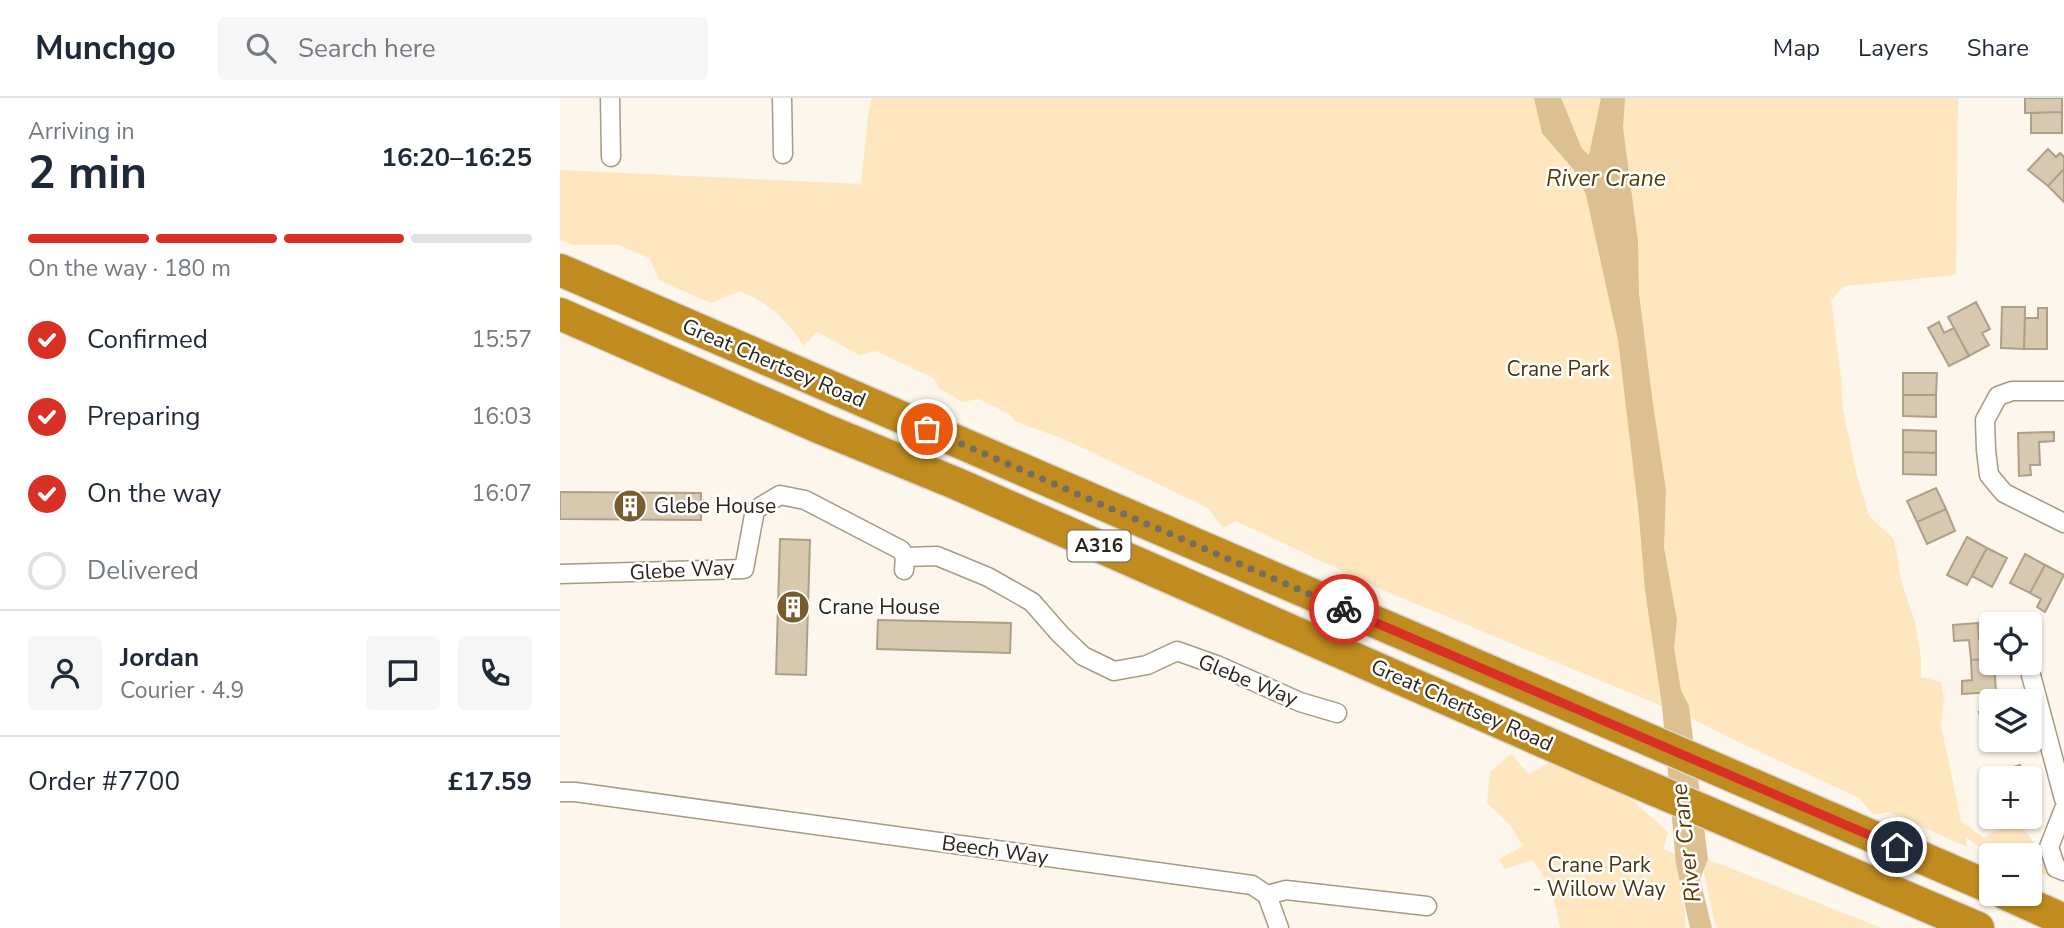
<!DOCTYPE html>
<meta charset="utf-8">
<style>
:root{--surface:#fff;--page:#f6f6f7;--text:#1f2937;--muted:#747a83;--line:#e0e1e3;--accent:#d93025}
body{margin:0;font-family:"Nunito Sans",sans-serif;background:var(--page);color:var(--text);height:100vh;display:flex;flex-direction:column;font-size:26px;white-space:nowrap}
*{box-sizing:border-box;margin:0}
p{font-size:23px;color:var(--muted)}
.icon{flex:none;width:38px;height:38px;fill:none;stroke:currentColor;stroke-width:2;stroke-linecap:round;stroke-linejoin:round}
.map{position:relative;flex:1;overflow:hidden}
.sheet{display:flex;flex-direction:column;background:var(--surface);width:560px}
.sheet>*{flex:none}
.buttons{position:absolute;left:1419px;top:514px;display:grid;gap:14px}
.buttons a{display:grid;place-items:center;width:63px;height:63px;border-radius:7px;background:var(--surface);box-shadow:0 2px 5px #0004;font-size:35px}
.pin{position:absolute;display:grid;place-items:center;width:60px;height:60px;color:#fff;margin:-30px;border:4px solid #fff;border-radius:50%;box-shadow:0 2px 7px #0007}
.courier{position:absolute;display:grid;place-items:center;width:70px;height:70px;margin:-35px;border:5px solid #d93025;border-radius:50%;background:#fff;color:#222;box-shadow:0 2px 9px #0007}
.overview em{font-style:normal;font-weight:700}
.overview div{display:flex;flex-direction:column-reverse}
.overview{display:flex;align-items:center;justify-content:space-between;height:119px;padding:0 28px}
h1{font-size:46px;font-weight:700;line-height:52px}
.bar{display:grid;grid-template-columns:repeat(4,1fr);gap:10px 7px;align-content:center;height:84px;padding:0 28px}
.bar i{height:9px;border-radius:5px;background:var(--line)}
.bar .selected{background:var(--accent)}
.bar p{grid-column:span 4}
.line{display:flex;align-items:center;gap:18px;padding:0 28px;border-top:2px solid var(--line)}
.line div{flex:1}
.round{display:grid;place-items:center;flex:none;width:74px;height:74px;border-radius:7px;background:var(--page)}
ol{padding:0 28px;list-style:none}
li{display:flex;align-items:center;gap:21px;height:77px}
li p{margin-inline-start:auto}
li .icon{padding:7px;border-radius:50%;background:var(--accent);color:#fff;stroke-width:4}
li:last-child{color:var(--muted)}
li i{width:38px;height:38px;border:4px solid var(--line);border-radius:50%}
header{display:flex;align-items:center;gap:42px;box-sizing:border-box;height:98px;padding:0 35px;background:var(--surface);border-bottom:2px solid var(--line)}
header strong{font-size:33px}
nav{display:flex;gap:38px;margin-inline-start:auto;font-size:24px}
.search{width:490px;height:63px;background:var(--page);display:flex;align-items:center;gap:18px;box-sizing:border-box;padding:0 24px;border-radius:7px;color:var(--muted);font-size:26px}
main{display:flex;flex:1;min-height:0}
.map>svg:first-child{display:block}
.green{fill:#fee6bf}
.water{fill:#ddc091}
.building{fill:#d8c8b0;stroke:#ae9f87;stroke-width:2}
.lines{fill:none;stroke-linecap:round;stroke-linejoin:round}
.street-casing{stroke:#a89982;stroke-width:21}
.highway-casing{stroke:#d8d7d6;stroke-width:35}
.street{stroke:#fff;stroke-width:18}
.highway{stroke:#c08b1f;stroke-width:32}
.done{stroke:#736d64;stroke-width:7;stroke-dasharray:0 12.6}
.route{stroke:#d93025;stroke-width:9}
.labels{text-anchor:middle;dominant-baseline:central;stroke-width:5;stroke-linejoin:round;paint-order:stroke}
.shield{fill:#fff;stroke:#69655f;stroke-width:2}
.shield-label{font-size:19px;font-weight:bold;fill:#29231a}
.street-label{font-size:21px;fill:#29231a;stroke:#fff}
.park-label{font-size:21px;fill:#48340e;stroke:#fff}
.poi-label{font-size:21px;fill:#29231a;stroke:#fff;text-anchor:start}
.water-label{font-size:23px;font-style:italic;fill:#573b00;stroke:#fff}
</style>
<header>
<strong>Munchgo</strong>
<div class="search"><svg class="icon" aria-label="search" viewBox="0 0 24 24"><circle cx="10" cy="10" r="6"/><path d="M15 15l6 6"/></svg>Search here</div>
<nav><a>Map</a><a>Layers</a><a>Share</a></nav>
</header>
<main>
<section class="sheet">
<div class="overview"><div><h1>2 min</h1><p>Arriving in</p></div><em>16:20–16:25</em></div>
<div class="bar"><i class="selected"></i><i class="selected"></i><i class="selected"></i><i></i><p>On the way · 180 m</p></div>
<ol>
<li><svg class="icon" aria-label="check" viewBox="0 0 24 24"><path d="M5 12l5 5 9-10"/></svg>Confirmed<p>15:57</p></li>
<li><svg class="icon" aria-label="check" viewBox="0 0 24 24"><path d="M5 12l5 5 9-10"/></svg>Preparing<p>16:03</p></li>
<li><svg class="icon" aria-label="check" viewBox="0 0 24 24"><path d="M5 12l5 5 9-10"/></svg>On the way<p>16:07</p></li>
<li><i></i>Delivered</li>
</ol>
<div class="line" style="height:126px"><a class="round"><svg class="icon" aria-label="person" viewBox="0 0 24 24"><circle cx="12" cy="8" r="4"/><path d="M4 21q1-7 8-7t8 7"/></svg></a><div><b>Jordan</b><p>Courier · 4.9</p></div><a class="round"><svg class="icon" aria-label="chat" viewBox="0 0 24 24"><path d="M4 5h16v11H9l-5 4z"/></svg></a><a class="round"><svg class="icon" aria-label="phone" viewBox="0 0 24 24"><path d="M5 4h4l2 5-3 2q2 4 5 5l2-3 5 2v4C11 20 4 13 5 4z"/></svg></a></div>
<div class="line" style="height:91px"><div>Order #7700</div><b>£17.59</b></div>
</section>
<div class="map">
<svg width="1504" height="830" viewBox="0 0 1504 830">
<rect width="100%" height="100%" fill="#fdf6ec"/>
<path class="green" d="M312 0H1398L1396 177 1284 188 1271 202 1281 279 1283 311 1296 374 1309 418 1334 441 1341 482 1355 524 1361 561V579L1381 584 1384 599 1381 627 1401 723 1424 740 1449 724 1458 723 1474 745 1479 759 1492 769 1504 765V785L1470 770V758H1441L1418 748 1406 739 1407 749 1329 714 1314 717 1299 700 1185 647 1133 621 825 493 676 423 663 430 648 410 504 341 456 324 449 316 419 301 402 304 379 290 373 280 316 253 300 257 257 234 244 248C226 221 210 206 180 193L151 205 100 183 89 160 58 147H12L0 142V72L301 86 308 18Z
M951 656 969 676 995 661 1071 701 1108 734 1103 751 1119 757 1126 830H1000C996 804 989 782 972 762L944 771 939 761 963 748 950 727 927 705 930 674Z
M1140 758 1321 830H1156Z"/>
<path class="water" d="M974 0H1001L1022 51 1029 57 1041 0H1065L1063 30 1078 143 1079 196 1093 306 1106 392 1104 450 1117 522 1114 550 1121 592 1129 608 1148 761 1140 781 1152 830H1130L1116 766 1102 608 1085 492 1079 418 1058 242 1026 97 1014 72 982 35Z"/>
<path class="building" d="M1465 0H1502V14L1465 15Z
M1502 14V35H1471V15Z
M1488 51 1496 59 1500 55 1504 59V71L1488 88 1468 72Z
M1504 71V104L1488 88Z
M1416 204 1430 231 1422 235 1429 247 1409 258 1388 219Z
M1442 209H1465L1464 251 1441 250Z
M1478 210H1487V251H1464L1465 220H1478Z
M1379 224 1384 235 1394 230 1409 258 1389 268 1368 230Z
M1343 275H1377L1376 297H1343Z
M1343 297H1376V319L1343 318Z
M1343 332 1376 333V355L1343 354Z
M1494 334V343L1479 344 1480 367H1470L1471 377 1459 378 1458 335Z
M1343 354 1376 355V377L1343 376Z
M1376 390 1386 411 1357 424 1347 403Z
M0 394 141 395V422L0 421Z
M1386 411 1395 433 1367 446 1357 424Z
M1407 439 1427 450 1407 487 1387 477Z
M220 441 250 442 246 577 216 576Z
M1427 450 1447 460 1432 489 1412 478Z
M1465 456 1485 467 1470 495 1450 485Z
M1485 467 1504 477 1485 514 1477 509 1481 501 1470 495Z
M318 522 451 525 450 555 317 551Z
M1418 525 1419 541 1432 540V561L1411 562 1409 542 1394 543 1393 527Z
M1432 561V565H1434L1436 594 1402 596V583L1412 582 1411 562Z
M1432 610V631L1425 633 1419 614Z
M1432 631V642H1453L1454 645 1431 653 1425 633Z
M1460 667 1464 681H1439L1437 674Z"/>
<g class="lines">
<defs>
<path id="street" d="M50 0 51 59
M222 0 223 56
M1504 293H1452L1438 298 1425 322 1426 352 1429 377 1444 395 1504 425
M345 459 377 458 428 479 472 504 500 536 523 558 554 573 587 567 617 553 659 568 740 604 777 615
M0 476 184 471 195 412 220 397 245 402 341 452 345 459 344 472
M1471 577 1504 701
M0 694H15L692 787 707 797 726 792 867 808
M1504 711 1489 749 1496 770 1504 773
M707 797 719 830"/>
<path id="highway" d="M0 172 1432 790
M0 216 263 331 395 385 1046 671 1418 830
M1446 796 1504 822"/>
</defs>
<use href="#street" class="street-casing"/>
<use href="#highway" class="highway-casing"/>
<use href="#street" class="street"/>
<use href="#highway" class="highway"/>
</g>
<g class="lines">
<path class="done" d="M367 331 784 511"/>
<path class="route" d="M784 511 1337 749"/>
</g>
<defs>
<symbol id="building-disc" viewBox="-11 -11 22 22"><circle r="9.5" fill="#775c2e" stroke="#fff"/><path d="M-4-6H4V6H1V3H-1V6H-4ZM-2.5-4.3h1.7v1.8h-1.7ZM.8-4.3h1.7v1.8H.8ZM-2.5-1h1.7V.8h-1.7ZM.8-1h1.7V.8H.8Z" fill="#fff"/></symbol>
</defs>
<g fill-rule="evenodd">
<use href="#building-disc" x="51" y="389" width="38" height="38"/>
<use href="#building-disc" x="214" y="490" width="38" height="38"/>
</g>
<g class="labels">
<rect class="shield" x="507.5" y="432.5" width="63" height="31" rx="5"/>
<g class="shield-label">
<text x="539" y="448">A316</text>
</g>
<g class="street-label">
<text transform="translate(214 265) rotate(23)">Great Chertsey Road</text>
<text transform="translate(122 472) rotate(-3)">Glebe Way</text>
<text transform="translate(688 582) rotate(22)">Glebe Way</text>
<text transform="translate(902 607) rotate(24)">Great Chertsey Road</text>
<text transform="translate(435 752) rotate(8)">Beech Way</text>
</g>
<g class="park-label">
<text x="998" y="271">Crane Park</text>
<text x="1039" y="767">Crane Park<tspan x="1039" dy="24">- Willow Way</tspan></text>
</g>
<g class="poi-label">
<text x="94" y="408">Glebe House</text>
<text x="258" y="509">Crane House</text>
</g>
<g class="water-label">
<text x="1046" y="80">River Crane</text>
<text transform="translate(1126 745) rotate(-97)">River Crane</text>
</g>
</g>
</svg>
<div class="buttons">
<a><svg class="icon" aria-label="locate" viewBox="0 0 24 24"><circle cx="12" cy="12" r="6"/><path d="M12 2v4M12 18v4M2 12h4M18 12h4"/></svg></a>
<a><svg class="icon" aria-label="layers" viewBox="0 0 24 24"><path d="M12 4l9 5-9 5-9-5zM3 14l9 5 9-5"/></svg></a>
<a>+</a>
<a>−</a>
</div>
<div class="pin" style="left:367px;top:331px;background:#ea580c"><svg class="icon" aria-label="bag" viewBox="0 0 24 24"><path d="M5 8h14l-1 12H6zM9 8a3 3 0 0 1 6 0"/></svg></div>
<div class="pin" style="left:1337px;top:749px;background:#1f2937"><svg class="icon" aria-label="home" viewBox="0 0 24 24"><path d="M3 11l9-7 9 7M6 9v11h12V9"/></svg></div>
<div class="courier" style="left:784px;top:511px"><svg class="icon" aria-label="bike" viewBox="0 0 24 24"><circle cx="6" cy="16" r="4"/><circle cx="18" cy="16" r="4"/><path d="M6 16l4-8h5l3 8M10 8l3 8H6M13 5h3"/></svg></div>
</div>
</main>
